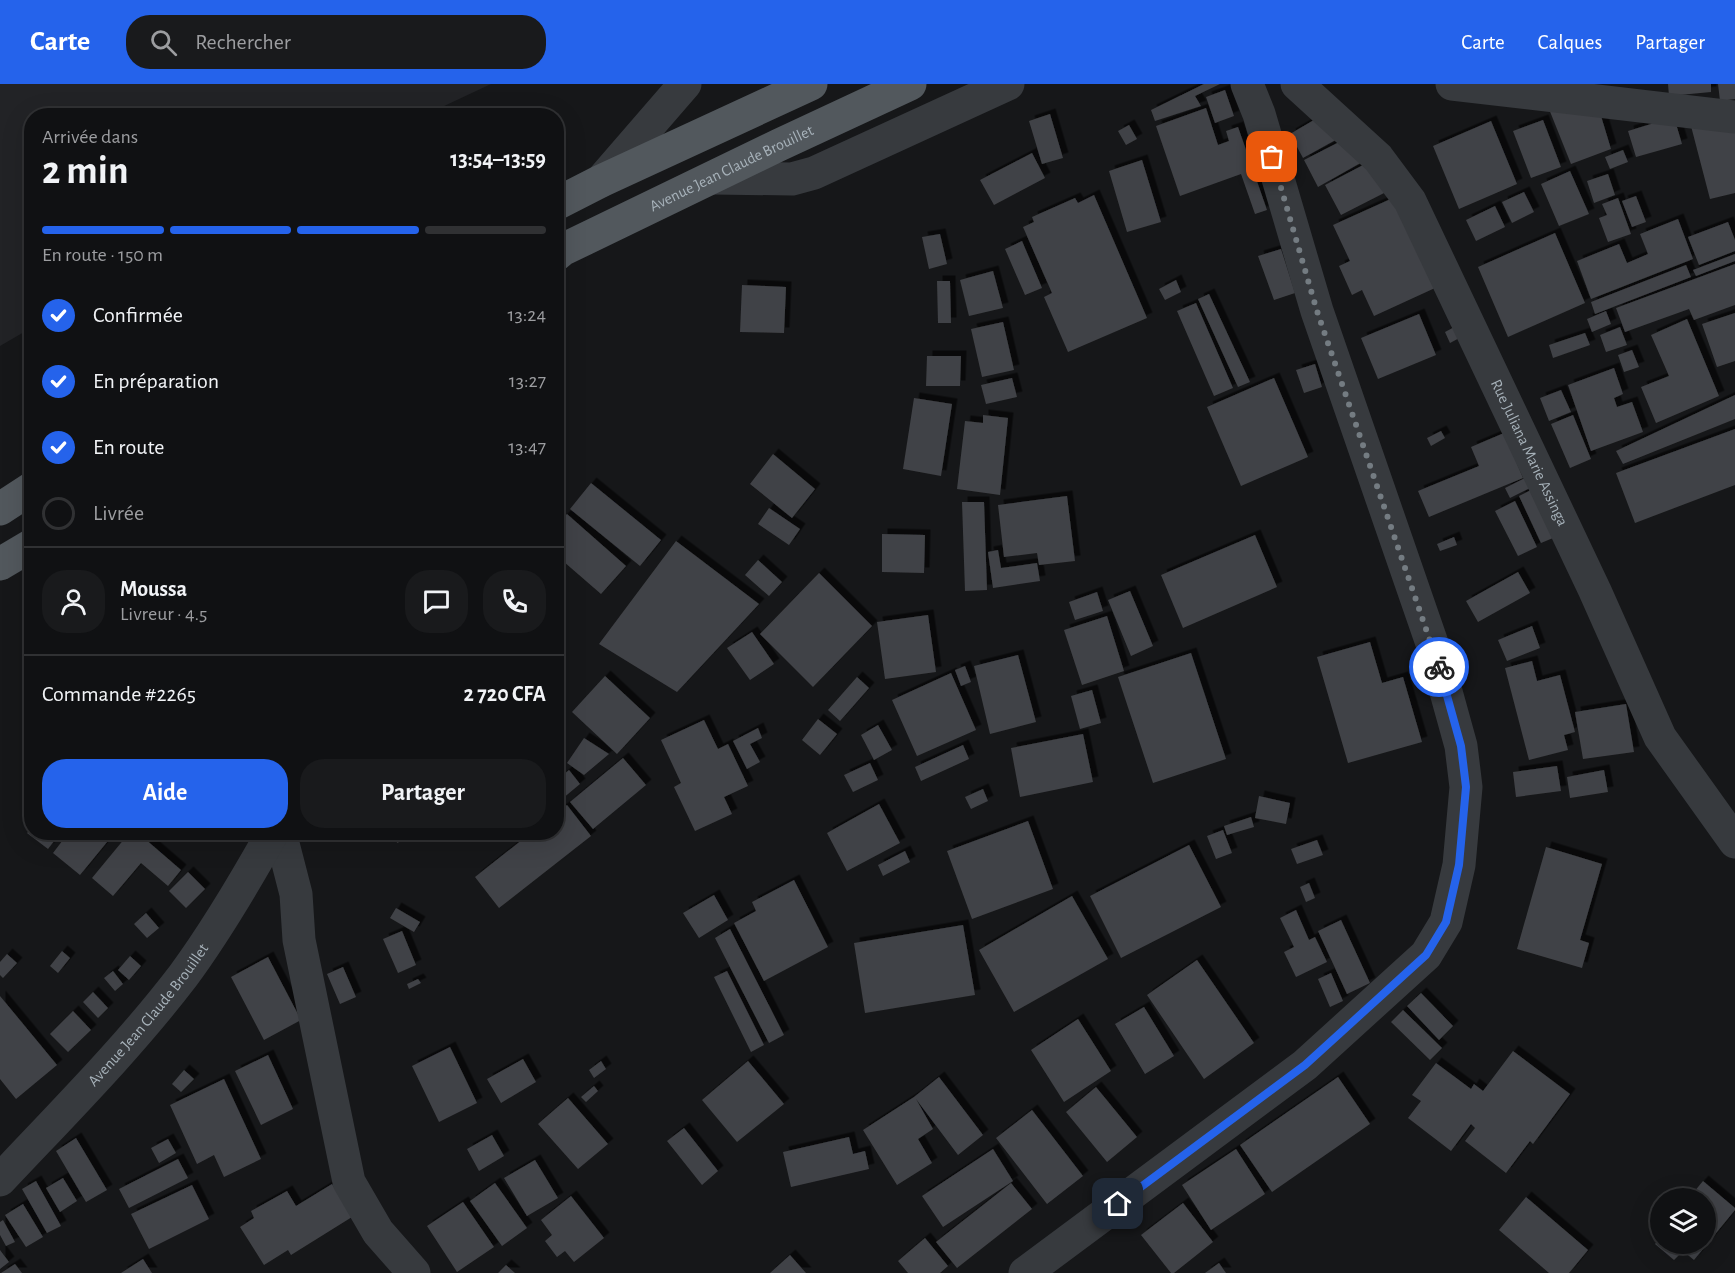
<!DOCTYPE html>
<html lang="fr">
<meta charset="utf-8">
<style>
:root{--surface:#101113;--page:#191a1c;--text:#f1f3f6;--muted:#9c9da0;--line:#303133;--accent:#2563eb}
body{margin:0;font-family:"Alegreya Sans",sans-serif;background:var(--page);color:var(--text);height:100vh;display:flex;flex-direction:column;font-size:22px;white-space:nowrap}
*{box-sizing:border-box;margin:0}
p{font-size:20px;color:var(--muted)}
.icon{flex:none;width:33px;height:33px;fill:none;stroke:currentColor;stroke-width:2;stroke-linecap:round;stroke-linejoin:round}
.map{position:relative;flex:1;overflow:hidden}
.panel{position:absolute;left:24px;top:24px;width:540px;height:732px;display:flex;flex-direction:column;background:var(--surface);border-radius:24px;box-shadow:0 6px 24px #0002,0 0 0 2px var(--line)}
.panel>*{flex:none}
.buttons{position:absolute;left:1650px;top:1104px;display:grid;gap:12px}
.buttons a{display:grid;place-items:center;width:66px;height:66px;border-radius:50%;background:var(--surface);box-shadow:0 6px 24px #0002,0 0 0 2px var(--line);font-size:30px}
.pin{position:absolute;display:grid;place-items:center;width:51px;height:51px;color:#fff;margin:-26px;border-radius:12px;box-shadow:0 3px 9px #0006}
.courier{position:absolute;display:grid;place-items:center;width:60px;height:60px;margin:-30px;border:4px solid #2563eb;border-radius:50%;background:#fff;color:#222;box-shadow:0 2px 8px #0007}
.head em{font-style:normal;font-weight:700}
.head div{display:flex;flex-direction:column-reverse}
.head{display:flex;align-items:center;justify-content:space-between;height:102px;padding:0 18px}
h1{font-size:39px;font-weight:700;line-height:45px}
.bar{display:grid;grid-template-columns:repeat(4,1fr);gap:9px 6px;align-content:center;height:72px;padding:0 18px}
.bar i{height:8px;border-radius:4px;background:var(--line)}
.bar .on{background:var(--accent)}
.bar p{grid-column:span 4}
.line{display:flex;align-items:center;gap:15px;padding:0 18px;border-top:2px solid var(--line)}
.line div{flex:1}
.round{display:grid;place-items:center;flex:none;width:63px;height:63px;border-radius:24px;background:var(--page)}
ol{padding:0 18px;list-style:none}
li{display:flex;align-items:center;gap:18px;height:66px}
li p{margin-inline-start:auto}
li .icon{padding:6px;border-radius:50%;background:var(--accent);color:#fff;stroke-width:4}
li:last-child{color:var(--muted)}
li i{width:33px;height:33px;border:3px solid var(--line);border-radius:50%}
.primary-button{display:flex;gap:12px;margin-top:auto;padding:12px 18px}
.primary-button a{flex:1;height:69px;border-radius:24px;background:var(--accent);color:#fff;font-size:24px;font-weight:700;line-height:69px;text-align:center}
.primary-button a+a{background:var(--page);color:var(--text)}
header{display:flex;align-items:center;gap:36px;box-sizing:border-box;height:84px;padding:0 30px;background:var(--accent);color:#fff}
header strong{font-size:28px}
nav{display:flex;gap:33px;margin-inline-start:auto;font-size:21px}
.search{width:420px;height:54px;background:var(--page);display:flex;align-items:center;gap:15px;box-sizing:border-box;padding:0 21px;border-radius:24px;color:var(--muted);font-size:22px}
.map>svg:first-child{display:block}
.built{fill:#222326}
.building{fill:#404246;filter:url(#shadow)}
.lines{fill:none;stroke-linecap:round;stroke-linejoin:round}
.minor{stroke:#373a3e;stroke-width:33}
.major{stroke:#52585d;stroke-width:33}
.done{stroke:#747c82;stroke-width:6;stroke-dasharray:0 10.8}
.route{stroke:#2563eb;stroke-width:8}
.labels{text-anchor:middle;dominant-baseline:central;stroke-width:4.5;stroke-linejoin:round;paint-order:stroke}
.street-label{font-size:16px;fill:#a7b2ba;stroke:#111214}
</style>
<header>
<strong>Carte</strong>
<div class="search"><svg class="icon" aria-label="search" viewBox="0 0 24 24"><circle cx="10" cy="10" r="6"/><path d="M15 15l6 6"/></svg>Rechercher</div>
<nav><a>Carte</a><a>Calques</a><a>Partager</a></nav>
</header>
<div class="map">
<svg width="1735" height="1189" viewBox="0 0 1735 1189">
<defs>
<filter id="shadow"><feDropShadow dx="5.5" dy="-5.5" stdDeviation="0" flood-color="#0009"/></filter>
</defs>
<rect width="100%" height="100%" fill="#161719"/>
<path class="built" d="M0 0H491L425 31 32 32 31 244 0 262Z"/>
<path class="building" d="M1204 0H1220L1195 12 1201 22 1155 37 1151 26Z
M1668 0H1711V8L1669 12Z
M1718 0H1735V15L1720 17Z
M1225 6 1234 32 1215 39 1206 13Z
M1206 24 1218 61 1229 57 1226 47 1238 43 1267 126 1255 130 1241 90 1180 112 1156 42Z
M1549 25 1601 32 1611 65 1571 80Z
M1050 30 1063 74 1042 80 1029 37Z
M1319 33 1341 53 1303 74 1290 50Z
M1674 33 1682 60 1636 73 1628 47Z
M1543 36 1561 83 1531 94 1513 47Z
M1491 37 1517 100 1459 125 1433 62Z
M1129 41 1137 55 1126 61 1118 47Z
M1691 42 1735 43V109L1710 115Z
M1345 55 1364 77 1318 103 1304 76Z
M1623 66 1628 78 1610 85 1605 73Z
M1032 69 1045 94 994 121 980 96Z
M1142 76 1161 138 1127 148 1109 87Z
M1365 80 1388 107 1341 131 1325 101Z
M1570 87 1589 130 1559 142 1541 100Z
M1608 90 1615 111 1594 119 1587 97Z
M1524 108 1534 128 1512 139 1502 118Z
M1094 111 1147 234 1068 268 1044 213 1052 209 1023 143 1034 138 1032 133 1075 114 1078 119Z
M1636 112 1646 138 1632 143 1622 117Z
M1395 113 1435 204 1374 232 1362 206 1352 211 1339 182 1350 177 1333 141Z
M1618 114 1631 150 1608 158 1599 134 1607 131 1602 120Z
M1495 122 1505 143 1476 157 1466 136Z
M1678 135 1693 175 1591 215 1577 177 1619 160 1627 179 1648 170 1640 150Z
M1728 138 1735 156V167L1699 181 1688 153Z
M1555 149 1585 219 1508 253 1478 183Z
M940 150 947 180 929 185 922 153Z
M1022 157 1042 204 1025 211 1005 165Z
M1281 165 1295 209 1274 216 1258 172Z
M1735 170V177L1696 192 1693 186Z
M1735 180V221L1694 236 1689 225 1625 248 1616 224Z
M1686 181 1691 193 1595 230 1591 218Z
M993 187 1003 224 969 232 960 196Z
M1176 196 1181 208 1165 216 1159 205Z
M937 197H950L951 239H938Z
M742 201 786 203 784 249 740 248Z
M1209 210 1250 298 1238 303 1198 215Z
M1196 219 1233 304 1214 312 1177 227Z
M1606 227 1611 240 1592 248 1587 235Z
M1735 229V277L1717 283 1702 240Z
M1419 230 1436 271 1378 295 1361 254Z
M1687 235 1719 312 1656 339 1641 303 1669 292 1651 251Z
M1003 238 1014 286 982 293 971 245Z
M1460 240 1465 251 1450 259 1445 248Z
M1620 243 1627 261 1606 268 1600 251Z
M1585 249 1590 261 1553 274 1549 261Z
M1632 266 1639 283 1624 288 1618 271Z
M927 272H961L960 302H926Z
M1315 280 1322 303 1304 309 1296 286Z
M1614 284 1623 310 1614 314 1617 323 1632 318 1643 348 1591 367 1568 301Z
M1012 294 1017 313 986 320 981 301Z
M1274 294 1308 373 1241 402 1207 323Z
M1561 306 1571 328 1549 337 1540 314Z
M1735 311V335L1623 380 1616 367Z
M914 314 952 320 941 392 903 385Z
M983 331 1008 334 1000 411 957 405 965 337 983 339Z
M1573 331 1591 375 1570 384 1551 340Z
M1735 345V401L1635 439 1616 389Z
M1441 347 1445 354 1431 362 1427 354Z
M1504 349 1523 394 1429 433 1418 407 1479 382 1471 363Z
M773 370 815 405 792 434 750 400Z
M1525 394 1530 404 1510 414 1505 404Z
M591 399 661 456 640 482 570 425Z
M1531 406 1553 454 1541 459 1519 412Z
M1067 412 1075 477 1039 481 1037 469 1004 473 998 421Z
M1515 417 1537 463 1518 472 1495 427Z
M962 418H984L987 506 965 507Z
M769 424 800 445 789 461 758 440Z
M567 430 626 482 601 510 556 471V441Z
M882 450 925 451 924 489 882 488Z
M1255 451 1277 503 1183 544 1161 491Z
M1454 453 1457 461 1440 467 1437 460Z
M676 457 759 520 677 608 599 560Z
M998 466 1001 484 1037 479 1040 497 993 504 988 468Z
M758 476 782 498 769 512 745 491Z
M1518 488 1530 509 1478 538 1466 517Z
M819 489 872 542 813 603 760 550Z
M1130 507 1153 562 1131 572 1108 516Z
M1097 508 1103 527 1075 536 1069 518Z
M928 531 936 588 885 595 877 538Z
M1107 532 1124 587 1082 601 1064 546Z
M1532 542 1540 564 1507 577 1498 556Z
M752 548 774 580 750 596 727 564Z
M1370 558 1382 599 1403 593 1422 658 1348 679 1317 573Z
M1191 569 1226 675 1153 699 1118 593Z
M1018 571 1036 638 990 650 974 582Z
M1532 577 1537 597 1560 591 1575 648 1564 651 1568 666 1529 676 1505 584Z
M965 582 971 598 961 602 955 586Z
M951 589 976 646 917 672 892 616Z
M605 592 650 634 617 670 572 628Z
M857 593 869 604 840 637 828 626Z
M1092 606 1101 639 1080 645 1071 612Z
M1626 620 1634 668 1583 675 1575 628Z
M818 635 837 650 820 671 802 656Z
M704 636 718 665 728 660 748 702 724 713 732 730 695 747 674 703 681 699 661 656Z
M878 641 892 666 874 676 861 651Z
M758 644 762 654 750 660 760 678 747 685 733 657Z
M1083 650 1093 698 1020 713 1011 664Z
M584 654 609 670 584 691 567 679Z
M963 661 969 675 921 697 915 683Z
M623 674 646 701 593 745 570 718Z
M870 679 878 696 853 708 844 691Z
M1557 682 1561 707 1516 713 1513 688Z
M569 686 580 700 556 720V697Z
M1604 686 1608 708 1570 714 1567 693Z
M983 705 988 717 971 725 965 713Z
M1259 712 1290 719 1286 740 1255 734Z
M879 720 900 759 847 787 827 749Z
M567 721 591 752 499 824 475 793 532 748H556V729Z
M1251 733 1254 743 1227 751 1224 742Z
M1028 737 1053 805 972 835 947 767Z
M32 744V748H61L48 765 27 749Z
M1223 746 1232 769 1216 775 1207 752Z
M69 748H108L112 752 80 791 53 769Z
M130 748H137L181 786 168 802 141 779 113 812 92 794Z
M382 748H405L398 759Z
M490 748H510L499 757Z
M1317 756 1323 771 1297 780 1291 765Z
M1189 761 1221 823 1121 874 1090 812Z
M1546 763 1602 780 1580 856 1589 859 1582 884 1517 865Z
M905 767 910 778 883 792 878 781Z
M188 788 205 805 186 824 169 807Z
M794 796 828 863 764 897 734 839 756 827 752 818Z
M1309 799 1315 814 1306 818 1300 803Z
M714 811 728 836 699 854 683 829Z
M1072 812 1108 875 1014 928 979 866Z
M396 824 420 838 414 848 390 834Z
M1296 826 1309 856 1315 853 1327 878 1296 893 1284 868 1294 863 1280 834Z
M146 829 159 844 147 854 134 840Z
M1341 836 1370 899 1347 910 1318 847Z
M963 841 975 911 865 929 854 859Z
M730 845 784 951 769 959 715 854Z
M402 847 416 881 398 889 383 855Z
M62 867 70 874 58 889 50 882Z
M7 870 17 879 3 894 0 891V878Z
M130 872 141 882 129 896 118 886Z
M268 873 301 936 264 956 231 893Z
M1197 876 1254 959 1204 995 1147 911Z
M343 883 356 913 340 920 327 890Z
M113 887 123 900 115 907 104 894Z
M727 887 764 961 751 968 714 893Z
M1331 889 1343 917 1330 923 1318 895Z
M418 895 421 899 409 905 407 900Z
M93 908 108 924 98 934 83 918Z
M1421 909 1453 942 1439 956 1407 922Z
M0 912 57 981 16 1015 0 995Z
M1144 923 1174 972 1145 990 1115 940Z
M1403 926 1442 964 1430 976 1391 938Z
M73 927 91 946 68 968 50 950Z
M1078 935 1111 987 1064 1018 1031 966Z
M450 963 477 1019 439 1038 412 982Z
M1513 967 1570 1010 1533 1060 1530 1057 1506 1089 1465 1057 1475 1044 1471 1040 1451 1067 1408 1034 1421 1017 1412 1011 1436 979 1471 1005 1474 1000 1483 1007Z
M268 971 293 1025 261 1041 235 987Z
M523 975 536 998 501 1019 487 995Z
M601 977 606 985 594 994 589 986Z
M748 977 784 1020 737 1058 702 1016Z
M184 986 194 995 181 1008 172 1000Z
M939 993 983 1051 958 1071 916 1015 933 1045 918 1055 932 1079 897 1101 863 1046 914 1013Z
M1338 993 1370 1040 1272 1108 1240 1061Z
M224 995 261 1075 224 1093 214 1071 197 1080 170 1021Z
M594 1002 598 1007 586 1018 581 1013Z
M1096 1003 1137 1053 1107 1078 1066 1028Z
M568 1014 608 1060 578 1085 538 1040Z
M1032 1026 1083 1092 1047 1120 996 1054Z
M684 1044 718 1087 702 1101 667 1057Z
M492 1051 504 1072 479 1087 467 1065Z
M849 1053 853 1070 865 1067 869 1085 791 1103 783 1068Z
M76 1054 107 1106 86 1118 56 1067Z
M168 1055 176 1069 159 1079 151 1064Z
M993 1065 1013 1097 943 1143 922 1112Z
M1236 1065 1265 1110 1211 1146 1182 1101Z
M178 1075 188 1094 129 1124 119 1105Z
M535 1076 558 1114 527 1132 504 1094Z
M63 1094 77 1117 60 1128 46 1104Z
M36 1097 61 1142 47 1149 22 1105Z
M1703 1097 1735 1124V1126L1694 1176 1683 1167 1674 1176 1655 1160 1660 1154V1160H1706V1114H1689Z
M495 1099 527 1144 502 1162 470 1117Z
M1011 1099 1032 1125 957 1184 936 1158Z
M332 1100 352 1133 291 1171 288 1166 264 1181 240 1143 254 1134 251 1127 287 1107 296 1122Z
M192 1101 209 1135 149 1165 131 1130Z
M571 1112 604 1154 574 1178 565 1167 557 1173 545 1157 552 1151 541 1136Z
M1526 1113 1588 1166 1569 1189H1549L1499 1146Z
M463 1118 494 1163 457 1188 427 1142Z
M1183 1119 1213 1158 1174 1189H1171L1141 1151Z
M23 1120 43 1153 26 1163 5 1131Z
M3 1136 15 1158 6 1162 0 1151V1138Z
M925 1154 948 1182 940 1189H908L898 1177Z
M0 1166 9 1178 0 1185Z
M790 1171 806 1189H770Z
M143 1175 152 1189H121Z
M1219 1179 1226 1189H1205Z
M15 1180 22 1189H1Z
M506 1181 515 1189H498Z"/>
<g class="lines">
<g class="minor">
<path id="s1" d="M1297 0 1378 74 1410 117 1595 507 1660 653 1735 758"/>
<path d="M1452 0 1735 33"/>
<path d="M713 94 792 95 814 89 1008 0"/>
<path d="M601 97 685 0"/>
<path d="M280 748 296 810 299 856 349 1098 378 1148 414 1189"/>
<path id="s2" d="M0 1096C62 1030 128 964 183 892 217 846 245 798 273 748"/>
<path d="M1025 1189 1305 981 1426 871 1446 838 1459 781 1466 703 1461 662 1435 568 1317 227 1259 30 1247 0"/>
</g>
<g class="major">
<path d="M556 120 601 97 811 0"/>
<path id="s3" d="M556 171 562 166 779 61 910 0"/>
<path d="M0 425 32 404"/>
<path d="M0 480 32 461"/>
</g>
</g>
<g class="lines">
<path class="done" d="M1272 73 1317 227 1439 583"/>
<path class="route" d="M1118 1120 1305 981 1426 871 1446 838 1459 781 1466 703 1461 662 1439 583"/>
</g>
<g class="labels">
<g class="street-label">
<text stroke="none"><textPath href="#s3" startOffset="196">Avenue Jean Claude Brouillet</textPath></text>
<text stroke="none"><textPath href="#s1" startOffset="442">Rue Juliana Marie Assinga</textPath></text>
<text stroke="none"><textPath href="#s2" startOffset="222">Avenue Jean Claude Brouillet</textPath></text>
</g>
</g>
</svg>
<div class="buttons">
<a><svg class="icon" aria-label="layers" viewBox="0 0 24 24"><path d="M12 4l9 5-9 5-9-5zM3 14l9 5 9-5"/></svg></a>
</div>
<div class="pin" style="left:1272px;top:73px;background:#ea580c"><svg class="icon" aria-label="bag" viewBox="0 0 24 24"><path d="M5 8h14l-1 12H6zM9 8a3 3 0 0 1 6 0"/></svg></div>
<div class="pin" style="left:1118px;top:1120px;background:#1f2937"><svg class="icon" aria-label="home" viewBox="0 0 24 24"><path d="M3 11l9-7 9 7M6 9v11h12V9"/></svg></div>
<div class="courier" style="left:1439px;top:583px"><svg class="icon" aria-label="bike" viewBox="0 0 24 24"><circle cx="6" cy="16" r="4"/><circle cx="18" cy="16" r="4"/><path d="M6 16l4-8h5l3 8M10 8l3 8H6M13 5h3"/></svg></div>
<section class="panel">
<div class="head"><div><h1>2 min</h1><p>Arrivée dans</p></div><em>13:54–13:59</em></div>
<div class="bar"><i class="on"></i><i class="on"></i><i class="on"></i><i></i><p>En route · 150 m</p></div>
<ol>
<li><svg class="icon" aria-label="check" viewBox="0 0 24 24"><path d="M5 12l5 5 9-10"/></svg>Confirmée<p>13:24</p></li>
<li><svg class="icon" aria-label="check" viewBox="0 0 24 24"><path d="M5 12l5 5 9-10"/></svg>En préparation<p>13:27</p></li>
<li><svg class="icon" aria-label="check" viewBox="0 0 24 24"><path d="M5 12l5 5 9-10"/></svg>En route<p>13:47</p></li>
<li><i></i>Livrée</li>
</ol>
<div class="line" style="height:108px"><a class="round"><svg class="icon" aria-label="person" viewBox="0 0 24 24"><circle cx="12" cy="8" r="4"/><path d="M4 21q1-7 8-7t8 7"/></svg></a><div><b>Moussa</b><p>Livreur · 4.5</p></div><a class="round"><svg class="icon" aria-label="chat" viewBox="0 0 24 24"><path d="M4 5h16v11H9l-5 4z"/></svg></a><a class="round"><svg class="icon" aria-label="phone" viewBox="0 0 24 24"><path d="M5 4h4l2 5-3 2q2 4 5 5l2-3 5 2v4C11 20 4 13 5 4z"/></svg></a></div>
<div class="line" style="height:78px"><div>Commande #2265</div><b>2 720 CFA</b></div>
<div class="primary-button"><a>Aide</a><a>Partager</a></div>
</section>
</div>
